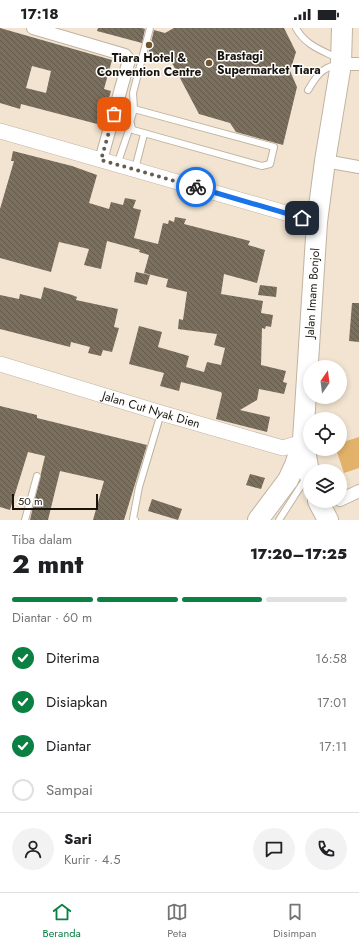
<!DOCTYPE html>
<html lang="id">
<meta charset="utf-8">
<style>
:root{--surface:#fff;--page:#f2f2f2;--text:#202124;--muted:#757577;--line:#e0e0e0;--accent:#0b8043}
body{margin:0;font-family:Jost,sans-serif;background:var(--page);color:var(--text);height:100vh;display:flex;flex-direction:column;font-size:15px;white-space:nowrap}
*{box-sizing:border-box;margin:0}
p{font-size:13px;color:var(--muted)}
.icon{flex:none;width:22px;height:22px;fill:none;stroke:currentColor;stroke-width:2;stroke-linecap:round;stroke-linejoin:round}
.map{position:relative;height:492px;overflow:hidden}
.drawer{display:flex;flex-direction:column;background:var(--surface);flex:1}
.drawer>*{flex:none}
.needle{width:26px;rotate:14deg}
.fabs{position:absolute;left:303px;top:332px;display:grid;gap:8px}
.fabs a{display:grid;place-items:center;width:44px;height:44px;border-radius:50%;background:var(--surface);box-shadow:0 2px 6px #0003;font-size:20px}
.scale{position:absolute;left:12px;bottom:10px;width:86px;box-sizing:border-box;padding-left:4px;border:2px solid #19150e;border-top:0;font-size:11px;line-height:14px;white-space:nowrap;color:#19150e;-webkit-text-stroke:3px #fff;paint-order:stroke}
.pin{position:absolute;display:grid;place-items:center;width:34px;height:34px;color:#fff;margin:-17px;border-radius:8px;box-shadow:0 2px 6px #0006}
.courier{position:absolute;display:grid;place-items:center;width:40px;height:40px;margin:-20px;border:3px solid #1a73e8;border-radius:50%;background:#fff;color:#222;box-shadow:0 1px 5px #0007}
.summary em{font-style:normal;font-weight:800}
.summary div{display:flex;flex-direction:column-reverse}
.summary{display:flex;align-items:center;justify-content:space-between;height:68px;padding:0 12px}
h1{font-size:26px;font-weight:800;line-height:30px}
.bar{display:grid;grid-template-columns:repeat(4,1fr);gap:6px 4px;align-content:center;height:48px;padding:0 12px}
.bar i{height:5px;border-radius:3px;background:var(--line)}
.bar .current{background:var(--accent)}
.bar p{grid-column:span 4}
.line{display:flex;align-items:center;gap:10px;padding:0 12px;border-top:1px solid var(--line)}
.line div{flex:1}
.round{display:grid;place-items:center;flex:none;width:42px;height:42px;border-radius:21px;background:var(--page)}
ol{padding:0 12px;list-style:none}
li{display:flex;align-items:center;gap:12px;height:44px}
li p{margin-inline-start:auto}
li .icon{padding:4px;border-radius:50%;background:var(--accent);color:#fff;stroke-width:4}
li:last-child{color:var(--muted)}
li i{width:22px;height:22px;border:2px solid var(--line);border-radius:50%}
.status{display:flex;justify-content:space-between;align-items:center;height:28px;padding:0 20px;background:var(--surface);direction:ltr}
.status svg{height:11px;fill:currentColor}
.tab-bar{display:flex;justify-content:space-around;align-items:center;height:56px;border-top:1px solid var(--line);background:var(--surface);font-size:11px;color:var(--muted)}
.tab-bar a{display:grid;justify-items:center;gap:2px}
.tab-bar .current{color:var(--accent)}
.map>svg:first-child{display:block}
.green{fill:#e3b26a}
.building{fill:url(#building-back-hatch);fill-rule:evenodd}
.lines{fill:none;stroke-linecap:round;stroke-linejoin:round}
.service-casing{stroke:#c0b3a1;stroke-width:8}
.minor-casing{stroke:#c0b3a1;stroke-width:14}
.tertiary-casing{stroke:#c0b3a1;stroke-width:16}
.primary-casing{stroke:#c0b3a1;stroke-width:22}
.service{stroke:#fff;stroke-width:6}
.minor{stroke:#fff;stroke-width:12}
.tertiary{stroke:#fff;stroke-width:15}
.primary{stroke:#fff;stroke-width:20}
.done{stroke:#655d52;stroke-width:4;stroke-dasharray:0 7.2}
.route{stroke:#1a73e8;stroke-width:5}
.poi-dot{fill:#715428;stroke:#fff;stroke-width:1.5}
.labels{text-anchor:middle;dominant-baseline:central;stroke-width:3;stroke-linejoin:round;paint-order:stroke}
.poi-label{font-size:12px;font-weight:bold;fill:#19150e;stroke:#fff;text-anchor:start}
.street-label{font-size:12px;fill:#19150e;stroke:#fff}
</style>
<div class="status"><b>17:18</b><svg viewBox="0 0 49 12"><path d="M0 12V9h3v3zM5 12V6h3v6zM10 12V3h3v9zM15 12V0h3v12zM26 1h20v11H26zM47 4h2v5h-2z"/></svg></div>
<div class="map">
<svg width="359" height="492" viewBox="0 0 359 492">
<defs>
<pattern id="building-back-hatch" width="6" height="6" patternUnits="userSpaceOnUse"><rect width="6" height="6" fill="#7b6f5e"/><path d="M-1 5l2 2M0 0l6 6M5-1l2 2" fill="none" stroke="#645a4c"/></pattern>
</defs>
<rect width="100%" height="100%" fill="#f2e4d1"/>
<path class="green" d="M359 409V440L344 445 336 421H340V415Z"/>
<path class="building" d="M0 0 112 32 104 61 111 63 101 97 21 76 20 81 0 75ZM32 38 51 43 46 65 26 60Z
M98 0H142L145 1 142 15 97 3Z
M174 0H284L296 24 290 43 297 59 283 117 236 104 230 95 199 86 172 35 148 27 154 2 165 5Z
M13 123 72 138 97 147 89 175 109 181 111 174 123 177 125 170 136 172 133 180 141 182 134 210 158 216 163 195 168 196 169 192 174 194 175 189 186 191 184 196 250 213 248 217 265 222 257 255 224 246 221 266 263 273 261 285 273 287 271 299 266 298 265 301 262 300 261 337 286 343 283 354 287 355 284 366 259 361 257 372 240 382 270 389 267 404 216 391 222 366 221 364 181 354 179 363 160 358 164 345 129 336 139 298 162 304 158 319 189 328 186 339 204 344 207 334 221 337 225 320 214 317 217 306 178 301 179 291 183 292 187 264 166 259 168 251 144 245 149 227 139 224 140 222 107 213 101 241 84 237 89 221 59 214 51 244 0 230V181L14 133H11Z
M136 244 150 247 147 257 134 254Z
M260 257 277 259 276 269 258 267Z
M44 259 72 267 77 269 76 272 118 281 114 299 119 300 112 324 103 322 101 328 88 325 90 319 71 314 70 319 0 301V267L19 271 20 266 41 271Z
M352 275H359V314L349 313Z
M0 378 37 387V390L147 417 124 492H93L104 453 60 443 48 492H30L45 428 28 424 10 482 0 479Z
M250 446 265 450 261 461 246 457Z
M152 471 182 481 178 492 148 483Z"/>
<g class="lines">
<defs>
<path id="service" d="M296 0C305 17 321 22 337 30
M308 62C316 49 322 39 337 37
M134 81 274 119 270 136 262 138 133 102 130 95 134 81 133 65 150 0
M117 137 131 96
M135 141 144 106
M25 492 37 448
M135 492 133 491 139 459 161 385
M279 492 306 450"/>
<path id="minor" d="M33 0 125 27 129 32 101 132
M341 36H359
M325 133 359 139
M340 472 359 463"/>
<g id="tertiary">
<path d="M0 103 317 194"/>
<path id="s1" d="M0 336 161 385 283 420 296 416 303 412"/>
</g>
<g id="primary">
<path id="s2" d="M310 449 303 412 317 194 325 133 341 36 342 0"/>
<path d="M318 473 328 492"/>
<path d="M258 492 288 452 295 437 302 415"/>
</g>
</defs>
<use href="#service" class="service-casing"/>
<use href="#minor" class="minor-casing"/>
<use href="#tertiary" class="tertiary-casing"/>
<use href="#primary" class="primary-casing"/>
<use href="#service" class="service"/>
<use href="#minor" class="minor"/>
<use href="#tertiary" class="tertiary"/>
<use href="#primary" class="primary"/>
</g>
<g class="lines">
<path class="done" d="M114 86 101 132 196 159"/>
<path class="route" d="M196 159 302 190"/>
</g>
<g class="poi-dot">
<circle cx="149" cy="17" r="4"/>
<circle cx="209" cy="35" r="4"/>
</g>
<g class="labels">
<g class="poi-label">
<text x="217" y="28">Brastagi<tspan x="217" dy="14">Supermarket Tiara</tspan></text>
<text x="149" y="30" text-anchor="middle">Tiara Hotel &amp;<tspan x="149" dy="14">Convention Centre</tspan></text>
</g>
<g class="street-label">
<text stroke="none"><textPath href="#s2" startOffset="185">Jalan Imam Bonjol</textPath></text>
<text stroke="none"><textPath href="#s1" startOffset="158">Jalan Cut Nyak Dien</textPath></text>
</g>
</g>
</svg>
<div class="fabs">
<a><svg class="needle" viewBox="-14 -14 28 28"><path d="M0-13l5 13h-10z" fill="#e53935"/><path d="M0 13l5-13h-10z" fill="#757577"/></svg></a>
<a><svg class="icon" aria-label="locate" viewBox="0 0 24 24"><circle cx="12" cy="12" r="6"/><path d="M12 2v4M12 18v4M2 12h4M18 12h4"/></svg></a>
<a><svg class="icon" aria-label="layers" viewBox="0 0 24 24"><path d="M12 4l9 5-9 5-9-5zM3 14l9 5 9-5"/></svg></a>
</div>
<div class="scale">50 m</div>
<div class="pin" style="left:114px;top:86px;background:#ea580c"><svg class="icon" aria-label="bag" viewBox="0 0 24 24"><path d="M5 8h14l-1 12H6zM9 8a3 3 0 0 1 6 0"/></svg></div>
<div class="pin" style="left:302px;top:190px;background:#1f2937"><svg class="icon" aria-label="home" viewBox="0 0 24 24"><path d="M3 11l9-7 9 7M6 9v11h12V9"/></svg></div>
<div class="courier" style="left:196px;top:159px"><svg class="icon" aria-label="bike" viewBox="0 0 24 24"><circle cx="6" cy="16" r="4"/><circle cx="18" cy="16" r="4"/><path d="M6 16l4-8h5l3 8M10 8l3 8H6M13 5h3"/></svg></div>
</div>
<section class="drawer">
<div class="summary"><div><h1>2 mnt</h1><p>Tiba dalam</p></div><em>17:20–17:25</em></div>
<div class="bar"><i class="current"></i><i class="current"></i><i class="current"></i><i></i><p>Diantar · 60 m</p></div>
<ol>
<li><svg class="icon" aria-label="check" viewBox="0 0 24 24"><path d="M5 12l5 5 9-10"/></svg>Diterima<p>16:58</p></li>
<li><svg class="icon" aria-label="check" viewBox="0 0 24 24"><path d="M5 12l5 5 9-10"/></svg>Disiapkan<p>17:01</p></li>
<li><svg class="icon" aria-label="check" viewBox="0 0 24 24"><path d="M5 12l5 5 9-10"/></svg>Diantar<p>17:11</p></li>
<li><i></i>Sampai</li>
</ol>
<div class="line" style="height:72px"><a class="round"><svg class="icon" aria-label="person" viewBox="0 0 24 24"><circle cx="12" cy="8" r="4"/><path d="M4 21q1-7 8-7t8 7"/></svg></a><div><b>Sari</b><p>Kurir · 4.5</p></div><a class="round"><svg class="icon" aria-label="chat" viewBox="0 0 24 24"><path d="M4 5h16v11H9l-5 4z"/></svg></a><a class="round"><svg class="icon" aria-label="phone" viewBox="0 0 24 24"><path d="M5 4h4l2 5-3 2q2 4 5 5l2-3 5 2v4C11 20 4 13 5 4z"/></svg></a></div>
</section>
<nav class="tab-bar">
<a class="current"><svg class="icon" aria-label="home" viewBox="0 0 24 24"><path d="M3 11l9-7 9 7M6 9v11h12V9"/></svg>Beranda</a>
<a><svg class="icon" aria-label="map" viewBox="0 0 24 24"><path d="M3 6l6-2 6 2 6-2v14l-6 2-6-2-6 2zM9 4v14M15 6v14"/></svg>Peta</a>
<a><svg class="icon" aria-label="saved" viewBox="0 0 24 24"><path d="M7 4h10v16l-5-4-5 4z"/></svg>Disimpan</a>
</nav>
